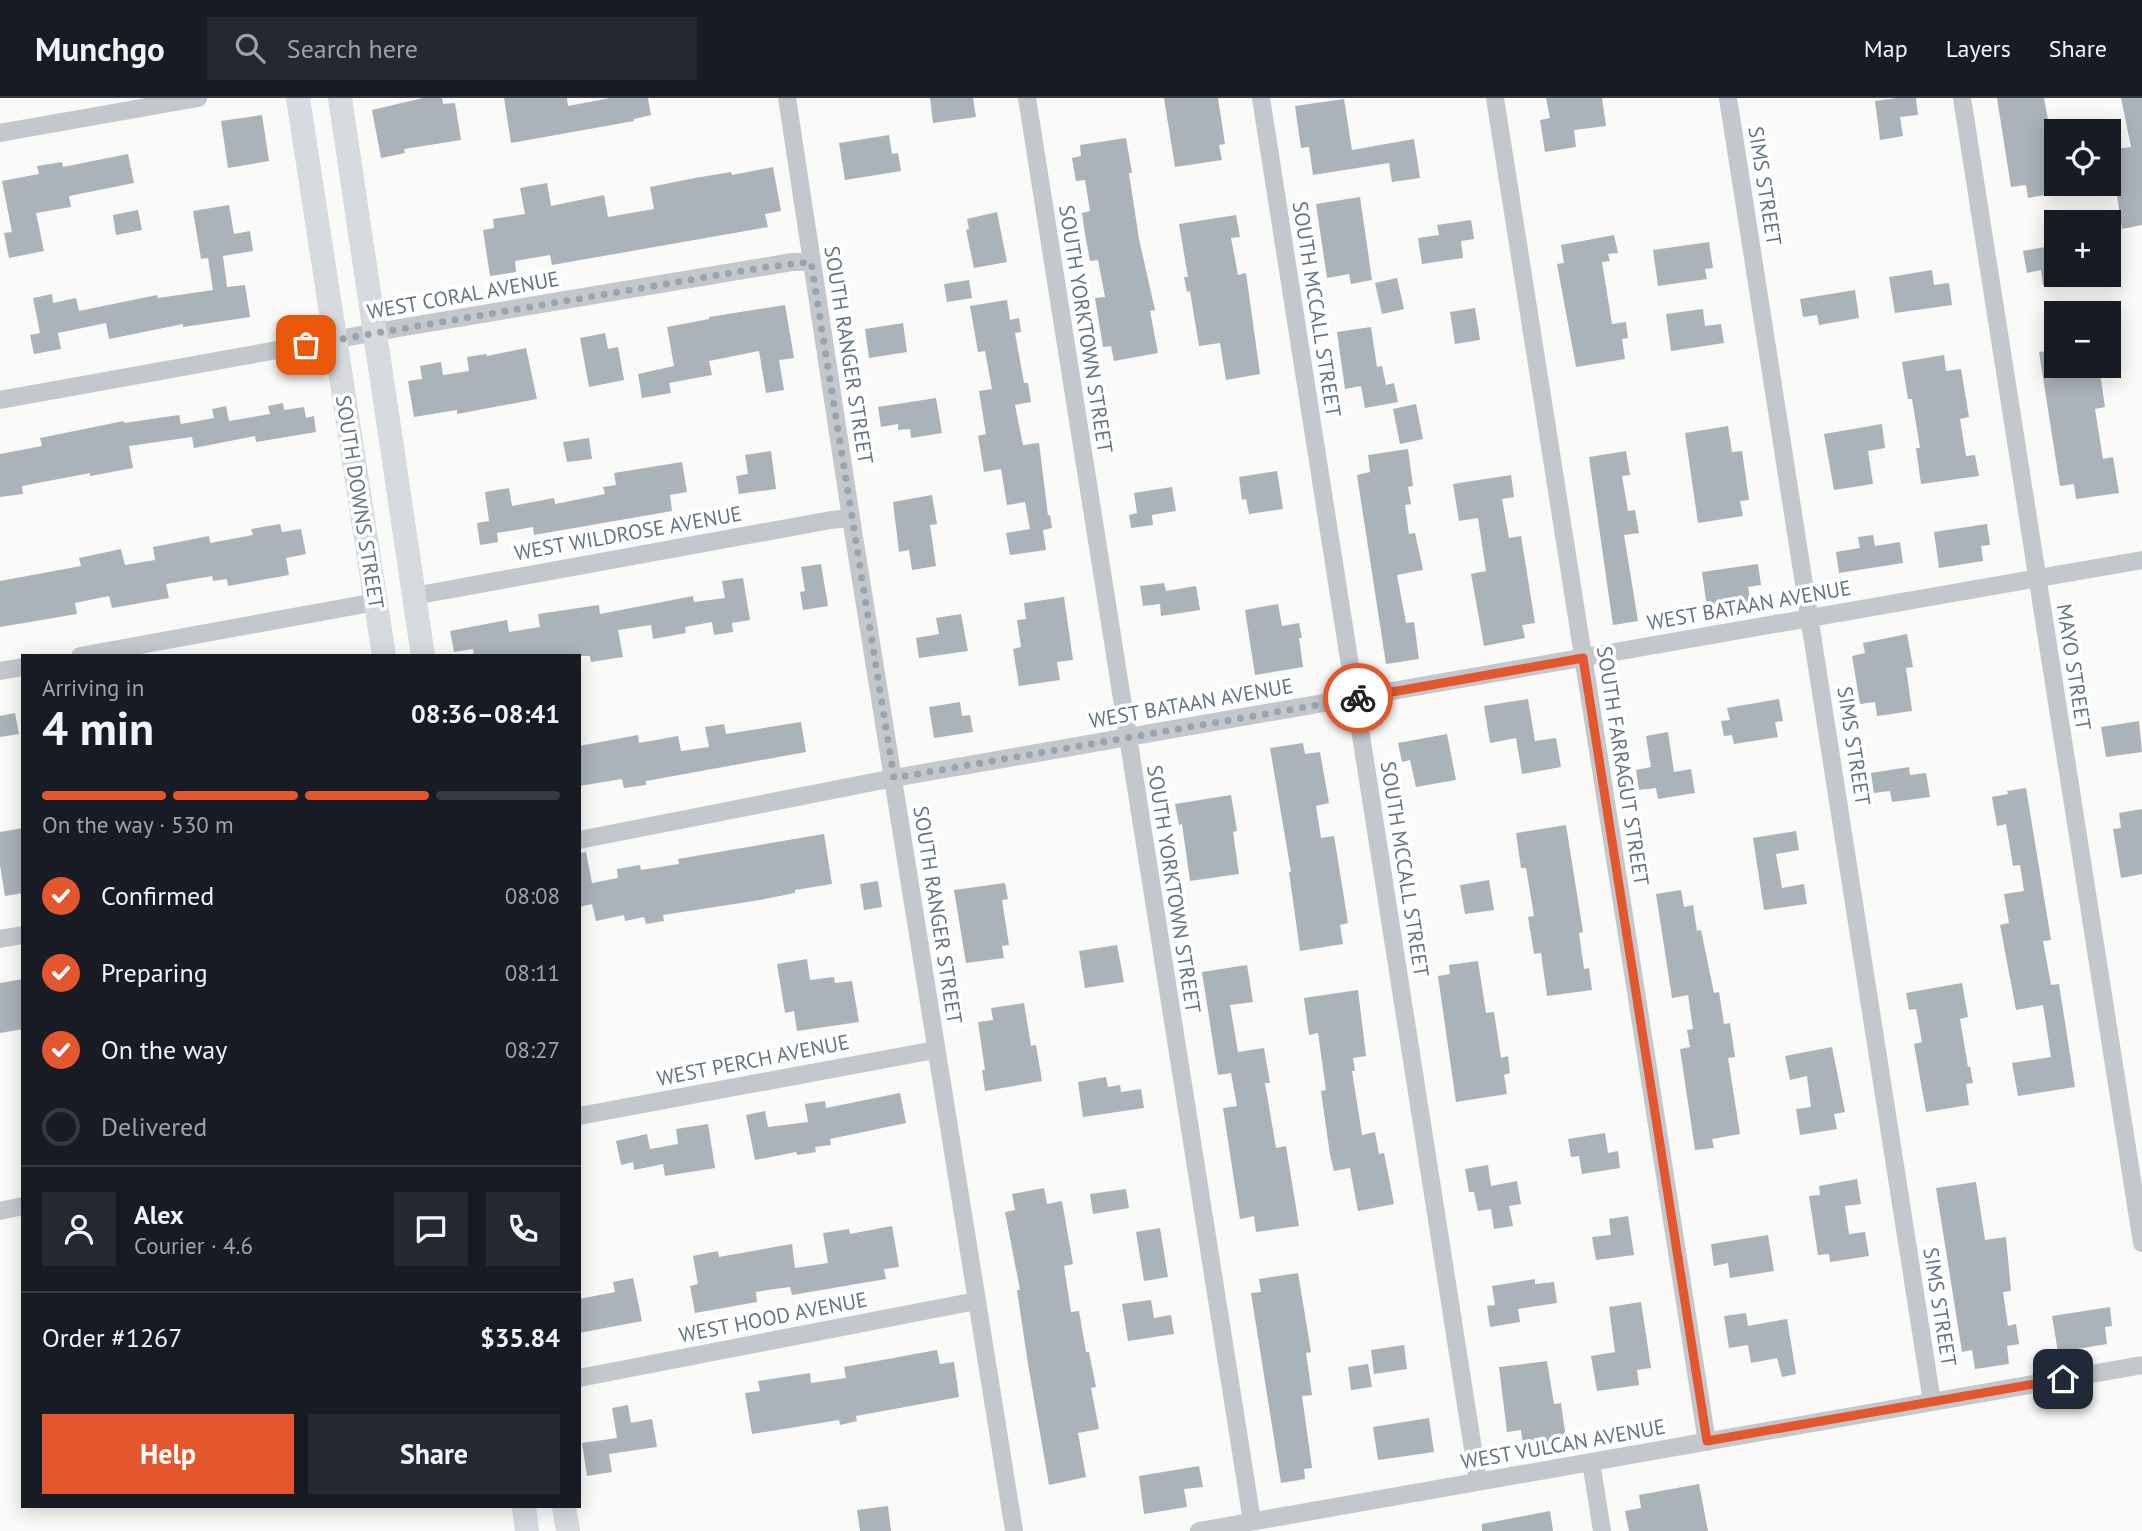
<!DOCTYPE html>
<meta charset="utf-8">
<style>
:root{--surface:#171b24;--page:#242831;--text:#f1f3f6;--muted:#9ea1a6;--line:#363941;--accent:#e4572e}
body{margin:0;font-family:"PT Sans",sans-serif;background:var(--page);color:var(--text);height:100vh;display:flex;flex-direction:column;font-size:26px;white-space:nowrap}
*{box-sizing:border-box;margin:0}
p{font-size:23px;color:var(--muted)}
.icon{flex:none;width:38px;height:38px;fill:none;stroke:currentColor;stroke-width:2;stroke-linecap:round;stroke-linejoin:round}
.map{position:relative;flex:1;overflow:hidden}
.details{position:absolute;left:21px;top:556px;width:560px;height:854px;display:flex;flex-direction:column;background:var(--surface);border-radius:0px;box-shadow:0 4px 18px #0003}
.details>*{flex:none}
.fabs{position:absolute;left:2044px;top:21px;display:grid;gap:14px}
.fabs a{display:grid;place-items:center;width:77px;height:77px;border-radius:0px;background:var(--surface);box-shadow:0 4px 18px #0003;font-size:35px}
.pin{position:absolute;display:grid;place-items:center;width:60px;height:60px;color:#fff;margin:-30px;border-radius:14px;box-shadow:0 4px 10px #0006}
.courier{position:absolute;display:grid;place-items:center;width:70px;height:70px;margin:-35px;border:5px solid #e4572e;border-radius:50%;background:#fff;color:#222;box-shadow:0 2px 9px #0007}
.overview em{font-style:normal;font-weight:700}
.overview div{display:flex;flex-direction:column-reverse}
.overview{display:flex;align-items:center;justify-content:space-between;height:119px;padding:0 21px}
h1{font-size:46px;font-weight:700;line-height:52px}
.bar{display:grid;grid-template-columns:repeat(4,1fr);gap:10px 7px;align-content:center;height:84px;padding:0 21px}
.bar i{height:9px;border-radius:5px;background:var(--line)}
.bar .on{background:var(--accent)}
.bar p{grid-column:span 4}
.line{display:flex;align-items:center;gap:18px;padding:0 21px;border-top:2px solid var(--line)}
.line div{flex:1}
.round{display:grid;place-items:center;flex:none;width:74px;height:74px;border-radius:0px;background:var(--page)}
ol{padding:0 21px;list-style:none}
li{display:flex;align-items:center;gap:21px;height:77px}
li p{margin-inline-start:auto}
li .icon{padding:7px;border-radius:50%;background:var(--accent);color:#fff;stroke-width:4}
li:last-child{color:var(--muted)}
li i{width:38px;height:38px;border:4px solid var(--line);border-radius:50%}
.primary-button{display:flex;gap:14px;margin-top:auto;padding:14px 21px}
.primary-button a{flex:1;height:80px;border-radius:0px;background:var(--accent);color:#fff;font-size:28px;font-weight:700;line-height:80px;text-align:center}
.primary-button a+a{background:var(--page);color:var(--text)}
header{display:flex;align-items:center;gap:42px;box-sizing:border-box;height:98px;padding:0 35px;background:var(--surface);border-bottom:2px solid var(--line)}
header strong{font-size:33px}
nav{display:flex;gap:38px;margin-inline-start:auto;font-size:24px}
.search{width:490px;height:63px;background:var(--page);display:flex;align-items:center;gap:18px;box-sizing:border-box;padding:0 24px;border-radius:0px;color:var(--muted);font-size:26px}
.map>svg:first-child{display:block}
.building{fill:#aab3b9}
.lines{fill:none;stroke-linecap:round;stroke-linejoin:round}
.minor{stroke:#c3c8cc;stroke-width:18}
.secondary{stroke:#d6dbdf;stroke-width:24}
.done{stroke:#99a4ac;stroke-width:7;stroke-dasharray:0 12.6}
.route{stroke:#e4572e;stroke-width:9}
.labels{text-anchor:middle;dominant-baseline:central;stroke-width:7;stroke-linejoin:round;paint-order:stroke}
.street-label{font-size:21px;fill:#657683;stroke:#fff}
</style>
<header>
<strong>Munchgo</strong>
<div class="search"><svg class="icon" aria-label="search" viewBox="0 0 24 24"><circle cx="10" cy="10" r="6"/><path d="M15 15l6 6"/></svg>Search here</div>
<nav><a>Map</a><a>Layers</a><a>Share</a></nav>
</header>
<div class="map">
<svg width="2142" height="1433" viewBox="0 0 2142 1433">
<rect width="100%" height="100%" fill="#fafaf8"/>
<path class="building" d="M423 0H442L443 6 455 5 461 42 404 51 405 55 381 60 372 12Z
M504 0H567L568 8 610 0H648L651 17 634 21V23L511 45Z
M930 0H973L976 19 933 25Z
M1164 0H1218L1225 46 1219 47 1222 62 1175 69Z
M1546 0H1602L1606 28 1574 32 1576 49 1545 54 1540 22 1550 20Z
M1897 0H1916L1918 17 1900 19 1903 38 1880 42 1875 3Z
M1997 0H2044L2056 66V95L2028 100 2026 87 2011 89Z
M2121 0H2142V127L2122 131 2114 78 2109 79V52L2131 49Z
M1344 1 1352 52 1414 41 1420 80 1392 84 1389 65 1313 77 1309 49 1301 50 1295 8Z
M262 17 269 63 228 70 221 23Z
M889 37 892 56 898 55 901 73 845 82 839 45Z
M1126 40 1132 75H1129L1139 141 1155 212 1150 213 1158 255 1114 263 1111 248 1103 249 1095 200 1105 199 1098 162 1090 163 1085 136 1082 115 1090 113 1085 82 1076 83 1072 60 1081 58 1080 47Z
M128 56 134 85 69 98 71 109 36 115 44 153 9 160 4 135 12 134 2 83 39 76 37 68 62 64 63 69Z
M773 69 781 113 765 116 768 129 552 167 550 157 515 163 516 174 490 178 483 132 494 130 493 121 525 116 520 90 547 85 551 108 604 97 608 119 654 111 650 89 695 80 731 74 732 77Z
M1360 99 1372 182 1351 186 1349 176 1327 180 1316 106Z
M229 107 234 136 250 133 253 153 223 158 227 189 245 187 250 219 183 229V226L109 241 106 225 58 235 61 251 34 256 30 237 40 235 33 200 52 196 53 205 76 200 79 213 157 197 158 200 213 192 208 160 201 161 193 113Z
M138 112 142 132 116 137 113 117Z
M997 114 1007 164 974 170 966 132 969 131 967 121Z
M1236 117 1240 139 1231 140 1238 177 1246 175 1260 276 1226 282 1220 245 1199 248 1190 193 1187 194 1184 179H1188L1179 126Z
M1471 122 1474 141 1461 143 1463 160 1422 166 1418 140 1439 137 1437 127Z
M1614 137 1618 155 1608 156 1610 163 1602 164 1612 226 1626 224 1628 240 1622 241 1625 261 1576 269 1557 166 1564 165 1561 147Z
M1709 144 1713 170 1705 171 1707 181 1658 188 1653 152Z
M2056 147V185L2043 187 2041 172 2027 175 2023 153Z
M1932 172 1934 187 1949 185 1952 207 1895 215 1889 179Z
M1397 180 1404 211 1382 216 1375 185Z
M969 182 972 200 947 204 944 186Z
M1855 192 1859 220 1819 227 1817 217 1803 219 1800 201Z
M1007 202 1010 222 1019 220 1021 234 1015 235 1024 285H1028L1031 304 1015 307 1023 347 1039 345 1048 417H1050L1052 430 1043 432 1046 452 1010 457 1006 435 1030 431 1025 404 1007 407 1001 371 984 374 978 338 986 336 979 293 992 291 985 253 978 254 970 208Z
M785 207 794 260 779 262 784 292 766 295 759 253 709 263 712 277 669 285 671 295 642 300 638 276 674 268 667 229 709 221V219Z
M1475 210 1480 242 1455 246 1450 214Z
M1703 211 1705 228 1721 226 1724 245 1671 253 1666 216Z
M903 225 907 254 869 260 865 231Z
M1371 229 1377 269 1382 268 1386 287 1394 285 1398 304 1365 310 1361 288 1345 291 1337 234Z
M605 235 608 251 618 249 624 282 589 289 580 240Z
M526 250 537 301 457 316V312L414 319 408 283 422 281 420 268 441 264 443 277 469 273 467 259 486 256 487 258Z
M2056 252V268H2099L2105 309 2095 311 2103 361 2113 359 2119 395 2076 401 2074 386 2060 388 2039 254Z
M1944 257 1946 273 1961 271 1969 319 1960 321 1966 358 1975 357 1979 378 1921 386 1916 350H1920L1912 301H1908L1902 264Z
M936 300 942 335 911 340 910 331 898 332V326L881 329 878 309Z
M283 305 284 312 304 309 306 320 314 318 316 334 256 344 255 338 194 350 192 339 129 348 133 370 90 378V375L22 388 23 396 0 399V356L42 348 40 340 124 323V325L179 317 181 326 214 320 212 311 226 308 229 323 270 316 268 308Z
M1416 306 1423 341 1400 346 1393 311Z
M1882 326 1885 350 1868 353 1873 386 1834 392 1824 336Z
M1728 328 1732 354 1742 353 1749 402 1740 403 1743 418 1698 425 1685 335Z
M589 340 592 361 567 364 563 344Z
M1408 351 1413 388 1408 389 1411 406 1405 407 1409 436 1415 435 1423 472 1397 477 1406 525 1414 524 1419 561 1386 566 1357 377 1370 374 1368 357Z
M771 353 776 391 739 396 736 378 748 376 745 357Z
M1626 353 1630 377 1622 378 1628 413 1635 412 1639 435 1624 437 1638 523 1613 527 1589 359Z
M682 364 687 394 670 397 672 413 534 437 533 429 497 435 498 444 480 447 477 425 489 423 485 394 509 390 512 408 554 400 555 406 605 396 603 389 616 387 614 375Z
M1277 373 1283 411 1249 416 1246 401 1242 402 1239 379Z
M1511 377 1514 399 1502 401 1509 440 1521 438 1535 525 1522 527 1525 540 1484 548 1471 476 1486 473 1478 420 1459 423 1453 386Z
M1172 389 1176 413 1152 417 1153 427 1131 430 1129 417 1137 415 1134 395Z
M932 397 937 426 930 427 936 468 912 472 909 452 899 454 893 404Z
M280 426 282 434 301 431 306 456 286 460 289 477 228 488 227 481 213 483 212 478 166 486 169 500 112 510 109 498 75 505 77 516 0 529V483L81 468 79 460 121 451 125 467 155 462 153 449 209 438 210 445 253 437 251 431Z
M1987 426 1990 447 1981 448 1983 463 1939 470 1934 434Z
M1873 437 1875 448 1900 444 1903 465 1839 475 1836 454 1860 450 1858 439Z
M821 466 828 508 803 512 800 494 805 493 801 469Z
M1758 466 1761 487 1748 489 1751 504 1707 510 1702 474Z
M743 480 750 522 732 525 733 534 714 537 712 524 685 529 686 535 653 541 651 527 618 532 623 559 591 564 590 558H474L473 551 454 554 450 533 507 522 509 534 540 529 538 516 599 507 600 516 693 498 694 504 725 500 722 483Z
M1164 485 1166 493 1196 488 1200 512 1161 518 1160 506 1143 508 1140 488Z
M1064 499 1073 562 1057 564 1060 582 1019 588 1013 551 1021 549 1017 522 1026 521 1024 505Z
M1278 506 1282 528 1299 525 1302 540H1299L1303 569 1255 577 1245 512Z
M961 516 968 553 919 560 916 540 939 536 936 520Z
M1907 536 1913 569 1906 570 1912 613 1877 618 1875 604 1860 606 1852 558 1865 555 1863 545Z
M1528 601 1535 643 1556 640 1561 669 1522 676 1516 640 1490 645 1484 608Z
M1779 601 1783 623 1775 624 1778 639 1734 646 1732 637 1724 638 1721 623 1730 622 1727 610Z
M960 604 962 618 970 617 973 634 934 640 929 609Z
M15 615 19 636 0 639V618Z
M2139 623 2142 654 2106 659 2101 629Z
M801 624 806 654 646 683V687L624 690 622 681 579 688V648L638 637 639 645 678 638 681 653 709 649 705 629 724 626 726 636Z
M1668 634 1674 674 1691 671 1695 695 1658 701 1656 690 1639 692 1636 672 1651 669 1646 638Z
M1447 636 1456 682 1416 689 1410 662 1402 664 1398 645Z
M1303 645 1305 656 1320 654 1329 705 1316 708 1321 740 1334 738 1348 825 1340 827 1343 846 1300 853 1289 774H1291L1270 650Z
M1909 669 1910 677 1926 675 1930 699 1892 704 1890 693 1874 695 1871 675Z
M2026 690 2051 842 2043 843 2051 887 2059 886 2075 989 2018 998 2012 965 2051 959 2043 907 2016 912 2000 827 2009 825 2004 796 2024 793 2020 767 2013 768 2006 726 1997 728 1992 699 2008 696 2007 693Z
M1231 697 1237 733 1233 734 1239 776 1190 783 1182 726 1179 727 1175 706Z
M2142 711V776L2121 780 2113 731 2121 730 2119 715Z
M1566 727 1583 834 1579 835 1584 871 1589 870 1592 892 1547 898 1541 855 1534 856 1528 819 1534 818 1526 770H1521L1516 735Z
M23 730V795L5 798 0 767V734Z
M1796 733 1799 752 1776 756 1782 790 1804 786 1807 806 1764 812 1753 740Z
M824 736 832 786 795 792V795L760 802 663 817 664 823 646 826 644 819 625 823 624 817 596 823 592 806 579 809V755L586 754 592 785 618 780 617 771 640 767 641 772 679 766 678 761Z
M1489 782 1494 812 1465 816 1460 787Z
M878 783 882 809 864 812 860 786Z
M1005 785 1008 801 1002 802 1009 847 1002 848 1004 860 966 865 954 792Z
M1681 792 1684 809 1693 807 1697 833 1701 832 1714 895 1719 894 1724 926 1730 925 1735 959 1728 960 1740 1036 1712 1041 1714 1050 1695 1052 1680 951 1690 949 1687 932 1693 931 1688 897 1672 900 1656 796Z
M1117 847 1124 884 1085 890 1079 853Z
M807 861 810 882 834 879 835 885 852 883 859 924 797 933 794 913 785 915 777 866Z
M1478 863 1486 915 1494 914 1501 960 1508 958 1510 975 1504 977 1507 996 1456 1004 1438 878 1450 876 1449 867Z
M1247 867 1253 904 1230 907 1238 954 1264 950 1270 985H1265L1276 1050 1286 1048 1299 1128 1256 1134 1254 1118 1240 1121 1223 1010 1237 1008 1231 975 1218 977 1202 874Z
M23 881V931L0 935V885Z
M1962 885 1968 919 1960 921 1968 969 1970 968 1973 985 1966 986 1969 1007 1926 1014 1914 946 1922 944 1916 911 1909 912 1906 895Z
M1358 892 1366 958 1353 960 1355 973H1352L1362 1037 1375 1034 1379 1056 1384 1055 1394 1106 1358 1113 1350 1070 1334 1073 1330 1057 1321 993 1326 992 1318 935 1309 937 1304 900Z
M1024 905 1031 948 1036 947 1042 983 985 993 982 972H985L978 924 993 922 991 910Z
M1832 949 1845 1014 1834 1016 1837 1031 1800 1037 1796 1011 1811 1009 1807 978 1790 982 1785 958Z
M1106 979 1108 989 1120 987 1121 994 1141 991 1144 1010 1083 1019 1078 984Z
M900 995 906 1025 830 1041 831 1047 815 1049 816 1054 797 1057 796 1054 755 1062 746 1017 765 1013 768 1029 808 1024 805 1006 825 1003 826 1010Z
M708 1026 715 1070 665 1078 663 1066 634 1072 633 1064 621 1067 616 1043 647 1036 650 1051 678 1046 676 1031Z
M1605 1035 1608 1055 1618 1053 1620 1070 1582 1076 1579 1058 1571 1059 1568 1041Z
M1488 1067 1491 1088 1517 1083 1521 1106 1509 1108 1513 1128 1494 1131 1491 1111 1478 1113 1474 1094H1469L1465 1071Z
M1857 1081 1861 1106 1845 1108 1849 1136 1865 1134 1869 1158 1830 1164 1829 1156 1818 1157 1809 1098 1820 1097 1819 1088Z
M1976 1084 1985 1142 2006 1139 2011 1193 2003 1194 2008 1228 2016 1226 2019 1246 2007 1248 2009 1266 1975 1271 1972 1252 1962 1254 1936 1090Z
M1044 1090 1047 1106 1062 1103 1073 1166 1064 1168 1071 1214 1079 1213 1086 1254H1089L1096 1289 1091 1290 1099 1331 1078 1335 1086 1379 1049 1387 1028 1266 1017 1192H1020L1005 1114 1015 1112 1012 1096Z
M1126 1091 1129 1110 1093 1116 1090 1096Z
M1628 1118 1634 1157 1596 1162 1592 1139 1611 1137 1609 1121Z
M892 1128 899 1169 884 1171 886 1181 792 1197 790 1189 774 1191 756 1194 757 1204 695 1215 690 1188 698 1186 693 1158 718 1153 719 1159 792 1146 795 1170 828 1165 823 1135 849 1131 850 1136Z
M1160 1130 1168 1179 1144 1183 1136 1134Z
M1768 1137 1774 1173 1730 1180 1728 1165 1714 1168 1711 1146Z
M1298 1175 1311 1254 1306 1255 1312 1297 1302 1298 1312 1370 1304 1371 1305 1381 1281 1385 1251 1195 1261 1194 1259 1181Z
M633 1180 642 1223 579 1235V1201L615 1194 613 1184Z
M1535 1181V1186L1554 1184 1557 1205 1518 1211 1520 1224 1490 1229 1487 1208 1495 1207 1492 1188Z
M1151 1202 1154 1220 1171 1217 1174 1236 1128 1243 1122 1206Z
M1641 1204 1651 1270 1637 1272 1639 1287 1597 1293 1591 1258 1615 1254 1609 1209Z
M2110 1209 2112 1228 2105 1229 2107 1246 2058 1254 2052 1218Z
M1746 1215 1748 1228 1787 1221 1796 1276 1782 1279 1777 1260 1751 1265 1748 1247 1729 1250 1724 1218Z
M1404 1247 1407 1271 1374 1276 1371 1252Z
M937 1252 940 1266 954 1264 959 1299 856 1318 857 1323 840 1327 839 1322 752 1336 745 1295 760 1293 758 1283 810 1275 811 1285 846 1280 844 1269Z
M1547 1263 1554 1306 1561 1305 1566 1341 1523 1347 1521 1332 1507 1334 1499 1269Z
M1368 1266 1372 1289 1351 1292 1348 1269Z
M628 1307 631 1325 652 1321 657 1349 609 1356 612 1374 587 1378 582 1345 617 1340 612 1310Z
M1429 1320 1434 1354 1378 1362 1373 1329Z
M1199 1368 1203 1389 1184 1391 1187 1409 1144 1416 1139 1378Z
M1699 1386 1708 1433H1629L1625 1413 1641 1410 1639 1397Z
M888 1408 891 1433H860L857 1412Z
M1550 1413 1553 1433H1482V1426Z"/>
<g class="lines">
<path class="minor" d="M787 0 851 420 1014 1433
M1027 0 1252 1423
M1261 0 1478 1383
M1495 0 1707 1344
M1728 0 1932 1304
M1962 0 2142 1145
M0 35 198 0
M0 302 405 229 792 164H811
M414 498 831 422 851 420
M80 558 376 504
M0 573 23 569
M579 742 894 680 2142 462
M0 841 23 837
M579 1018 935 952
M0 1113 23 1108
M579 1280 976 1203
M1591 1364 1602 1433
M1199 1433 2142 1267"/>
<path class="secondary" d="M298 0 384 558
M340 0 423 558
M524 1409 527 1433
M564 1409 568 1433"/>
</g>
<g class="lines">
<path class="done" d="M306 247 766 169 811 164 894 680 1358 600"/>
<path class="route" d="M1358 600 1583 560 1707 1343 2063 1281"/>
</g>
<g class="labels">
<g class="street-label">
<text transform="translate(1765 88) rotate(81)">SIMS STREET</text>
<text transform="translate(463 197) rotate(-10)">WEST CORAL AVENUE</text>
<text transform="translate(1317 211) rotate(81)">SOUTH MCCALL STREET</text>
<text transform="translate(1086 231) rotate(81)">SOUTH YORKTOWN STREET</text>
<text transform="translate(849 257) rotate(81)">SOUTH RANGER STREET</text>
<text transform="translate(360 404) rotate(81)">SOUTH DOWNS STREET</text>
<text transform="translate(628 435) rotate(-10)">WEST WILDROSE AVENUE</text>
<text transform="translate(1749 507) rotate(-10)">WEST BATAAN AVENUE</text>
<text transform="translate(2074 569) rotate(81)">MAYO STREET</text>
<text transform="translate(1191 605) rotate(-10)">WEST BATAAN AVENUE</text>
<text transform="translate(1854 648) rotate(81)">SIMS STREET</text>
<text transform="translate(1623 668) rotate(81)">SOUTH FARRAGUT STREET</text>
<text transform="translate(1405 771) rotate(81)">SOUTH MCCALL STREET</text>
<text transform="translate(1174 791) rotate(81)">SOUTH YORKTOWN STREET</text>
<text transform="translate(938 817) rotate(81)">SOUTH RANGER STREET</text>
<text transform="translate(753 962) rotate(-11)">WEST PERCH AVENUE</text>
<text transform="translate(1940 1209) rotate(81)">SIMS STREET</text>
<text transform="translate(773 1219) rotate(-11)">WEST HOOD AVENUE</text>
<text transform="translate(1563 1346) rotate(-10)">WEST VULCAN AVENUE</text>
</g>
</g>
</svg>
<div class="fabs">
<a><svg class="icon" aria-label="locate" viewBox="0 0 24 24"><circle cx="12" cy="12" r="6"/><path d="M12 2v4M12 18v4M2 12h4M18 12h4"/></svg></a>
<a>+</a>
<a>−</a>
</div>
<div class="pin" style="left:306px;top:247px;background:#ea580c"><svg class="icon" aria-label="bag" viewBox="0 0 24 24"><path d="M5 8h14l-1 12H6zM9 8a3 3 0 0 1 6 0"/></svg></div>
<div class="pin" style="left:2063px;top:1281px;background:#1f2937"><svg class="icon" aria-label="home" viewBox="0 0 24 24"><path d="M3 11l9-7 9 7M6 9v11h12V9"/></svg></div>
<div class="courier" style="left:1358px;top:600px"><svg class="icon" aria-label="bike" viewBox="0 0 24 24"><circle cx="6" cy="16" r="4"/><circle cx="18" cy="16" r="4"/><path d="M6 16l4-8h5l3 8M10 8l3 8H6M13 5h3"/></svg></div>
<section class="details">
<div class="overview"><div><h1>4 min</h1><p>Arriving in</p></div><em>08:36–08:41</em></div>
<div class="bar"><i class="on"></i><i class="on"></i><i class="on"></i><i></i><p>On the way · 530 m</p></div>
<ol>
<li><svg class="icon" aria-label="check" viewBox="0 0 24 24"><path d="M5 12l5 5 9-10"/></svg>Confirmed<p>08:08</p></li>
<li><svg class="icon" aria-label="check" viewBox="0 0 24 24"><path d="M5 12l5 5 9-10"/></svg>Preparing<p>08:11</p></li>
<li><svg class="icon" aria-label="check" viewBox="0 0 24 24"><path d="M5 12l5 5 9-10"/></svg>On the way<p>08:27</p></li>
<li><i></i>Delivered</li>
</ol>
<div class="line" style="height:126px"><a class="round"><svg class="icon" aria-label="person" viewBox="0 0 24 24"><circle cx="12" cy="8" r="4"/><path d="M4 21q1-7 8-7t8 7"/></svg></a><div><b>Alex</b><p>Courier · 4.6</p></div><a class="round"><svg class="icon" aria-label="chat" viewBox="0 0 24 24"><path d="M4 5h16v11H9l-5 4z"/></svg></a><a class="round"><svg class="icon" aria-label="phone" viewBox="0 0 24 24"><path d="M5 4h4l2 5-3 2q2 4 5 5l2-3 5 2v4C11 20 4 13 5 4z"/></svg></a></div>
<div class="line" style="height:91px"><div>Order #1267</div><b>$35.84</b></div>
<div class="primary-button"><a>Help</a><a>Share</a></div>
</section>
</div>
